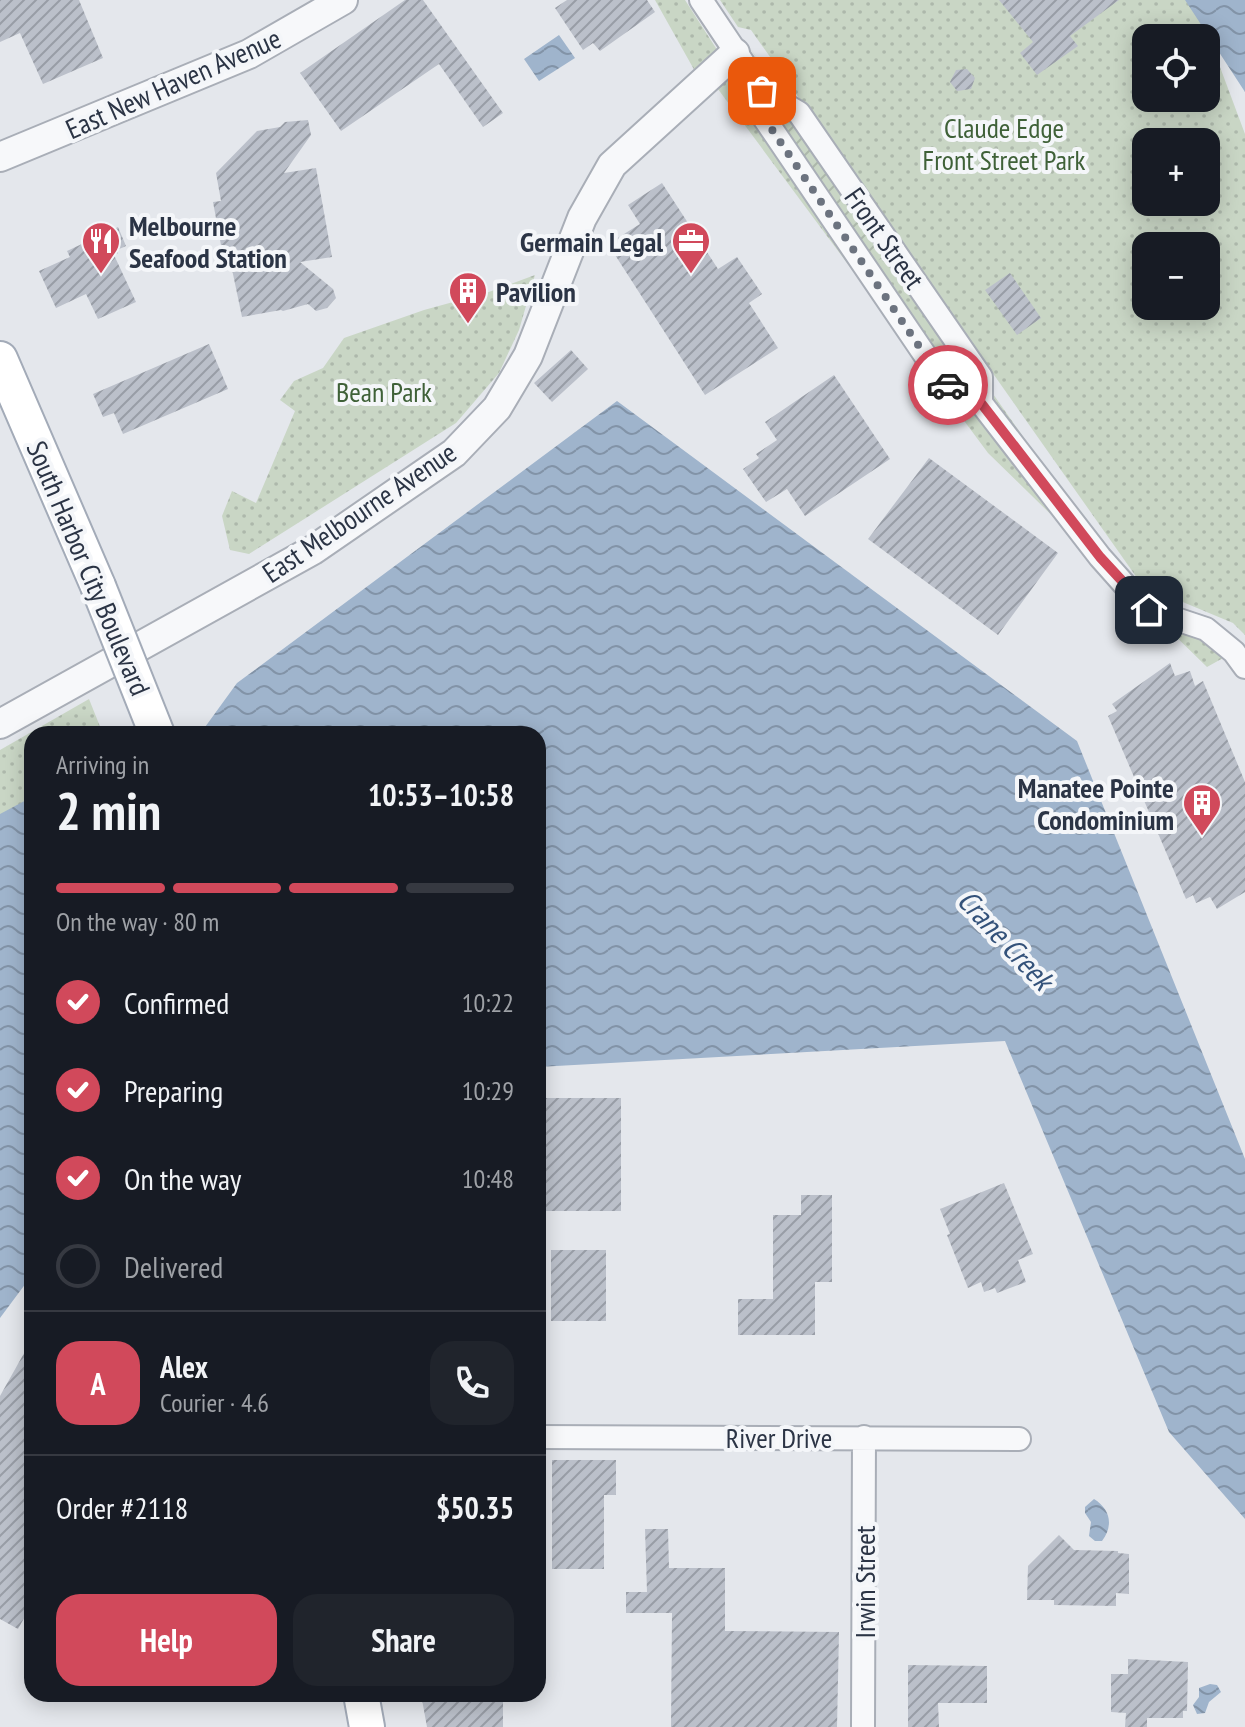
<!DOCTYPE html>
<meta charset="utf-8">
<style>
:root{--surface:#171b24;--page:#20242c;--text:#f1f3f6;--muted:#9ea1a6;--line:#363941;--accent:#d1495b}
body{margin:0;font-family:"PT Sans Narrow",sans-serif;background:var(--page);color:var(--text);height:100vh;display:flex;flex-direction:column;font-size:30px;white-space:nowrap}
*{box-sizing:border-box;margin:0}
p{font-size:26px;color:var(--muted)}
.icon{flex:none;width:44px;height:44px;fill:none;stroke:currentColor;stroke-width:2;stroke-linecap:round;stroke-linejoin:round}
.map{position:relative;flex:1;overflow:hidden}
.sheet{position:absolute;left:24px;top:726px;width:522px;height:976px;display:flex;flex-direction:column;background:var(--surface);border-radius:24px;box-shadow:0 4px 20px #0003}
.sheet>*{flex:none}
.controls{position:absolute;left:1132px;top:24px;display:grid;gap:16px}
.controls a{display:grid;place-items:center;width:88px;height:88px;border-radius:16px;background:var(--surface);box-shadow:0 4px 20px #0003;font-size:40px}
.pin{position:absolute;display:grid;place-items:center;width:68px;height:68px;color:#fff;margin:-34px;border-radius:16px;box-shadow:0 4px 12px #0006}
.courier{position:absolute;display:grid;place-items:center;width:80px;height:80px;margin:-40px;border:6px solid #d1495b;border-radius:50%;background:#fff;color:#222;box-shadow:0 2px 10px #0007}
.overview em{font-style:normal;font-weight:800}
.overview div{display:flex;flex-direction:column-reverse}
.overview{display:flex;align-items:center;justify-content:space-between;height:136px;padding:0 32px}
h1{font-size:52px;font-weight:800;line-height:60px}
.bar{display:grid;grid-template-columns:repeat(4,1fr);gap:12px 8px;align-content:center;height:96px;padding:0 32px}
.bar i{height:10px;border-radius:6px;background:var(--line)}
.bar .selected{background:var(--accent)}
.bar p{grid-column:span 4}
.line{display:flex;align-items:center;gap:20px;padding:0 32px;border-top:2px solid var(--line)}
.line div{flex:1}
.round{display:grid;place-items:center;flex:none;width:84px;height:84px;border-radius:24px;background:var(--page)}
ol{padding:0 32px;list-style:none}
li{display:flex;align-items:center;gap:24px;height:88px}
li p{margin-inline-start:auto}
li .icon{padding:8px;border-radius:50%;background:var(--accent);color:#fff;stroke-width:4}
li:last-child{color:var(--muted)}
li i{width:44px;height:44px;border:4px solid var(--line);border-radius:50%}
.cta{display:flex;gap:16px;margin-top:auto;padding:16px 32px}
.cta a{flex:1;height:92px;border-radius:24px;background:var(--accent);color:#fff;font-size:32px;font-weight:800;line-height:92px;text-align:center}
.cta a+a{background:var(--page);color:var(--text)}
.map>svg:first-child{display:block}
.park{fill:url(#park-dots);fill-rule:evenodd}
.garden{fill:url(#garden-furrows)}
.water{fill:url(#water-waves)}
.building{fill:url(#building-hatch)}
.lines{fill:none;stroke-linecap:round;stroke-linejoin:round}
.minor-casing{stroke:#a9aeb7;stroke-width:26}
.tertiary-casing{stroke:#a9aeb7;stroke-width:32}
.primary-casing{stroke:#a3abb8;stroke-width:38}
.minor{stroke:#f7f8fa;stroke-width:22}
.tertiary{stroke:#f7f8fa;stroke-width:28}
.primary{stroke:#fff;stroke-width:34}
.primary-bridge-casing{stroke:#a3abb8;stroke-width:38;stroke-linecap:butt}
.primary-bridge{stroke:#fff;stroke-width:34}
.done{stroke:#6c737f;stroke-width:8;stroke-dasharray:0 14.4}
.route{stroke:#d1495b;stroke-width:10}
.labels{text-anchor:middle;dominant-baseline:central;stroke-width:8;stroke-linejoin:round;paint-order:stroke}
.street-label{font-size:28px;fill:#2b3445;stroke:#f4f6f9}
.park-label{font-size:28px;fill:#3f6138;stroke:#f4f6f9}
.poi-label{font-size:28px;font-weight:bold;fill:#2b3445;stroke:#f4f6f9;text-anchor:start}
.water-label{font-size:30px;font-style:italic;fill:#34527a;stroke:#f4f6f9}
</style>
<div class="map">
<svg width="1245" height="1727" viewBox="0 0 1245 1727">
<defs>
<pattern id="park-dots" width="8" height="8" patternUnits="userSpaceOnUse" patternTransform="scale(2)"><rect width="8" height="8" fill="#c9d6c5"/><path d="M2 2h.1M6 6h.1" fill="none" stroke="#adb8ab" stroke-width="1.8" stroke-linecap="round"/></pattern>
<pattern id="garden-furrows" width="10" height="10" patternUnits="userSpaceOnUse" patternTransform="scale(2)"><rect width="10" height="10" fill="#c9d6c5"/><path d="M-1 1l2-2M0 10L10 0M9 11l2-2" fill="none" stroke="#adb8ab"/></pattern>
<pattern id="water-waves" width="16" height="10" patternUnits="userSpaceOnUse" patternTransform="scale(2)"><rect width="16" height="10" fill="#9fb4cc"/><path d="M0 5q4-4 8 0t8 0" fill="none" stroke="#8293a7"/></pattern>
<pattern id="building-hatch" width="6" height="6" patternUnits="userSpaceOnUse" patternTransform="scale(2)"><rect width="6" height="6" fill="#bbc0ca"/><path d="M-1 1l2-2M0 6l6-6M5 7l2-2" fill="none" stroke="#989da6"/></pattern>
</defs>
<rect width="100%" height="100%" fill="#e4e7ec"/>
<path class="park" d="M655 0H685L732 73 761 111 780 92 745 41 1133 593 1241 648 1207 667 988 453 709 77 701 82Z
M720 0H1195L1245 134V635L1233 623 1142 585 751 30 738 27ZM1146 38H1206V98H1146ZM1146 142H1206V202H1146ZM1146 246H1206V306H1146Z
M535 275 519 330 499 373 456 423 249 554 230 550 222 516 232 491 256 503 295 411 280 400 294 381 323 368 344 338 424 310 486 293Z
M89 699 103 734H32V810L0 826V750Z"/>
<path class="garden" d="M787 118 795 119 888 251 884 258 872 262 780 126Z"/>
<path class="water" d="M1185 0H1245V92Z
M559 35 575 58 539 81 524 59Z
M617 401 1077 741 1245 1159V1519L1169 1432 1005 1041 538 1067V734H200L237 683Z
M32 797V1275L0 1318V814Z
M1094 1499C1110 1509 1114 1525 1102 1541H1095L1089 1536 1091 1522 1085 1513V1507Z
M1210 1684 1217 1685 1221 1692 1209 1702 1205 1713 1197 1714 1193 1705 1199 1697V1688Z"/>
<path class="building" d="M0 0H79L103 58 43 84 20 33 0 42Z
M405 0H423L503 113 483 127 439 64 341 131 300 73Z
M567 0H647L655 12 600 51 593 43 583 50 555 8Z
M999 0H1119L1070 36 1078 46 1037 75 1020 53 1033 42Z
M967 69 975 78 971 89 957 91 950 82 956 70Z
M308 120 311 135 284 173 316 168 332 257 300 262 333 289 336 298 327 308 316 311 308 304 283 311 281 310 242 317 229 255 223 256 213 202 221 201 216 173 257 131 280 127 285 122Z
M662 183 718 269 737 257 762 294 749 303 778 348 705 395 608 244 640 224 628 205Z
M118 227 126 246 117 250 118 253 114 255 136 302 98 319 86 294 56 308 39 271 70 257 67 251Z
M1010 273 1041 318 1017 335 985 290Z
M209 344 228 389 123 434 114 413 103 417 93 394Z
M571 350 588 369 552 402 534 383Z
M834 375 890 459 805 516 787 489 766 502 743 469 759 458 756 454 777 440 765 422Z
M929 458 1058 553 998 635 868 539Z
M1170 663 1175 676 1190 671 1195 686 1203 681 1245 782V892L1217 909 1210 897 1196 903 1193 895 1186 899 1108 716 1117 711 1112 704Z
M538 1098H621V1211H538Z
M1004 1183 1033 1254 1018 1260 1026 1282 997 1293 995 1288 984 1292 981 1282 968 1288 947 1235 950 1234 940 1209Z
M801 1195H832V1282H815V1335H738V1299H773V1215H801Z
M551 1250H606V1321H551Z
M32 1339V1604L18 1629 0 1619V1396Z
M552 1460H616V1495H604V1569H552Z
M645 1529H668L669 1568H725V1631L839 1632 837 1727H671L672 1613H626V1592H647Z
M1059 1535 1074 1550 1118 1551V1553L1129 1554V1594L1116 1593V1606L1054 1605V1600H1027L1028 1566Z
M1128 1659 1188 1662 1187 1711H1183V1718H1147V1727H1125L1126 1713 1111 1712V1674H1128Z
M908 1665 987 1666V1703H938L939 1727H908Z
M421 1694H503V1727H427Z"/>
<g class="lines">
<defs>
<path id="minor" d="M701 0 762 91 799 113 981 377V403
M762 91 760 112 944 383 981 403 1100 557 1140 602 1149 610 1206 629 1234 652 1245 667
M538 1437 1019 1439
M863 1727 864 1437"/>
<path id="tertiary" d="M0 157 249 54 343 0
M0 724 313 550 454 453 497 408 528 356 582 218 612 165 735 53"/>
<path id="primary" d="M0 359 98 586
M361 1694 367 1727"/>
</defs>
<use href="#minor" class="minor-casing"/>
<use href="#tertiary" class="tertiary-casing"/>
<use href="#primary" class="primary-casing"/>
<use href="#minor" class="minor"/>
<use href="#tertiary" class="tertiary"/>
<use href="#primary" class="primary"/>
<defs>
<path id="primary-bridge" d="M98 586 157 734"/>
</defs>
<use href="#primary-bridge" class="primary-bridge-casing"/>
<use href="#primary-bridge" class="primary-bridge"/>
</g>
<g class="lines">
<path class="done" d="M762 91 760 112 944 383 948 385"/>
<path class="route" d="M948 385 981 403 1100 557 1149 610"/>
</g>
<defs>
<symbol id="restaurant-pin" viewBox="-11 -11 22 30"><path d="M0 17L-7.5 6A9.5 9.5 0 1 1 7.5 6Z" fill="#d1495b" stroke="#f4f6f9"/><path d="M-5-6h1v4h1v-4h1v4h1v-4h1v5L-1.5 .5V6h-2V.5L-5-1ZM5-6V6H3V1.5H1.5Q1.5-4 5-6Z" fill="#fff"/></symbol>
<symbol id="office-pin" viewBox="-11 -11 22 30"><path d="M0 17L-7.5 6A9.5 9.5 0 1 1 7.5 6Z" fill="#d1495b" stroke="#f4f6f9"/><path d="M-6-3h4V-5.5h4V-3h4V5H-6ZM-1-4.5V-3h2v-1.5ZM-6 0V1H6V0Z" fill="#fff"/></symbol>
<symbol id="building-pin" viewBox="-11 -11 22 30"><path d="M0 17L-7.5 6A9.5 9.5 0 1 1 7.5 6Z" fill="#d1495b" stroke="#f4f6f9"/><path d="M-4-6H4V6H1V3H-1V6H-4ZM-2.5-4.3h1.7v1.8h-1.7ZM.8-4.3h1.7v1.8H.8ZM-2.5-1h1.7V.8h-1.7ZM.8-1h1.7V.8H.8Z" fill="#fff"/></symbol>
</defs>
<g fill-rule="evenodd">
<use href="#restaurant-pin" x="79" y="219" width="44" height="60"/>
<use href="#office-pin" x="669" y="219" width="44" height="60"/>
<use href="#building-pin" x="446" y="269" width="44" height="60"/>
<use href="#building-pin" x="1180" y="781" width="44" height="60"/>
</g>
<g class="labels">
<g class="street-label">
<text transform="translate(173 83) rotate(-24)">East New Haven Avenue</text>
<text transform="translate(885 238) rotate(55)">Front Street</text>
<text transform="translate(359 512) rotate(-34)">East Melbourne Avenue</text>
<text transform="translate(89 568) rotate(67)">South Harbor City Boulevard</text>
<text x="779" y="1437">River Drive</text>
<text transform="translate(864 1582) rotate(-90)">Irwin Street</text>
</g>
<g class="park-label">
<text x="1004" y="127">Claude Edge<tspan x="1004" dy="32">Front Street Park</tspan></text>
<text x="384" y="391">Bean Park</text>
</g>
<g class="poi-label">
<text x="129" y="225">Melbourne<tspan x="129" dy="32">Seafood Station</tspan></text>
<text x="663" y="241" text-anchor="end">Germain Legal</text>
<text x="496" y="291">Pavilion</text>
<text x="1174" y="787" text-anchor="end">Manatee Pointe<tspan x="1174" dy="32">Condominium</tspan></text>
</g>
<g class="water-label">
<text transform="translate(1006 939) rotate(47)">Crane Creek</text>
</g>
</g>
</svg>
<div class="controls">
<a><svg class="icon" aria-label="locate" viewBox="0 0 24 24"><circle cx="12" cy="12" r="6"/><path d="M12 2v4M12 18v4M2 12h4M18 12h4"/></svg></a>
<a>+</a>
<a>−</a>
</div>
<div class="pin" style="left:762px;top:91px;background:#ea580c"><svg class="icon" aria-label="bag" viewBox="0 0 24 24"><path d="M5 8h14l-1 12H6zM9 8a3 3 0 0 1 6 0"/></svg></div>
<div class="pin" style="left:1149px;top:610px;background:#1f2937"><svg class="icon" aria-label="home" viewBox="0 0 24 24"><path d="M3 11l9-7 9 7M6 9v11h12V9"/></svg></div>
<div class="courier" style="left:948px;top:385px"><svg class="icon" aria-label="car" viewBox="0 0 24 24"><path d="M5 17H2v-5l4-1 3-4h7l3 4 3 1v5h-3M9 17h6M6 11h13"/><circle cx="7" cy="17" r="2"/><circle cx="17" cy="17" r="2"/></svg></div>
<section class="sheet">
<div class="overview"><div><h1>2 min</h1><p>Arriving in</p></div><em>10:53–10:58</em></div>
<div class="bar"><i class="selected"></i><i class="selected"></i><i class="selected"></i><i></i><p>On the way · 80 m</p></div>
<ol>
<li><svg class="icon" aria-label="check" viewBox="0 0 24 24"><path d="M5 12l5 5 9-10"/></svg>Confirmed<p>10:22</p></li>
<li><svg class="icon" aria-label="check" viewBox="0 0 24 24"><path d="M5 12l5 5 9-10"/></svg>Preparing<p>10:29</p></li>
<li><svg class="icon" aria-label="check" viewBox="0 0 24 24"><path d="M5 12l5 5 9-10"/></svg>On the way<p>10:48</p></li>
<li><i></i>Delivered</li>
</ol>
<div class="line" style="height:144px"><b class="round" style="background:var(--accent);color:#fff">A</b><div><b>Alex</b><p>Courier · 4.6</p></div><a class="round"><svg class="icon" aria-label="phone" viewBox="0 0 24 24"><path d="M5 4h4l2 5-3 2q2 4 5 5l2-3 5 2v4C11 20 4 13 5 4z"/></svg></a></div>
<div class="line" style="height:104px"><div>Order #2118</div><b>$50.35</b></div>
<div class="cta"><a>Help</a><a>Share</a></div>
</section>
</div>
